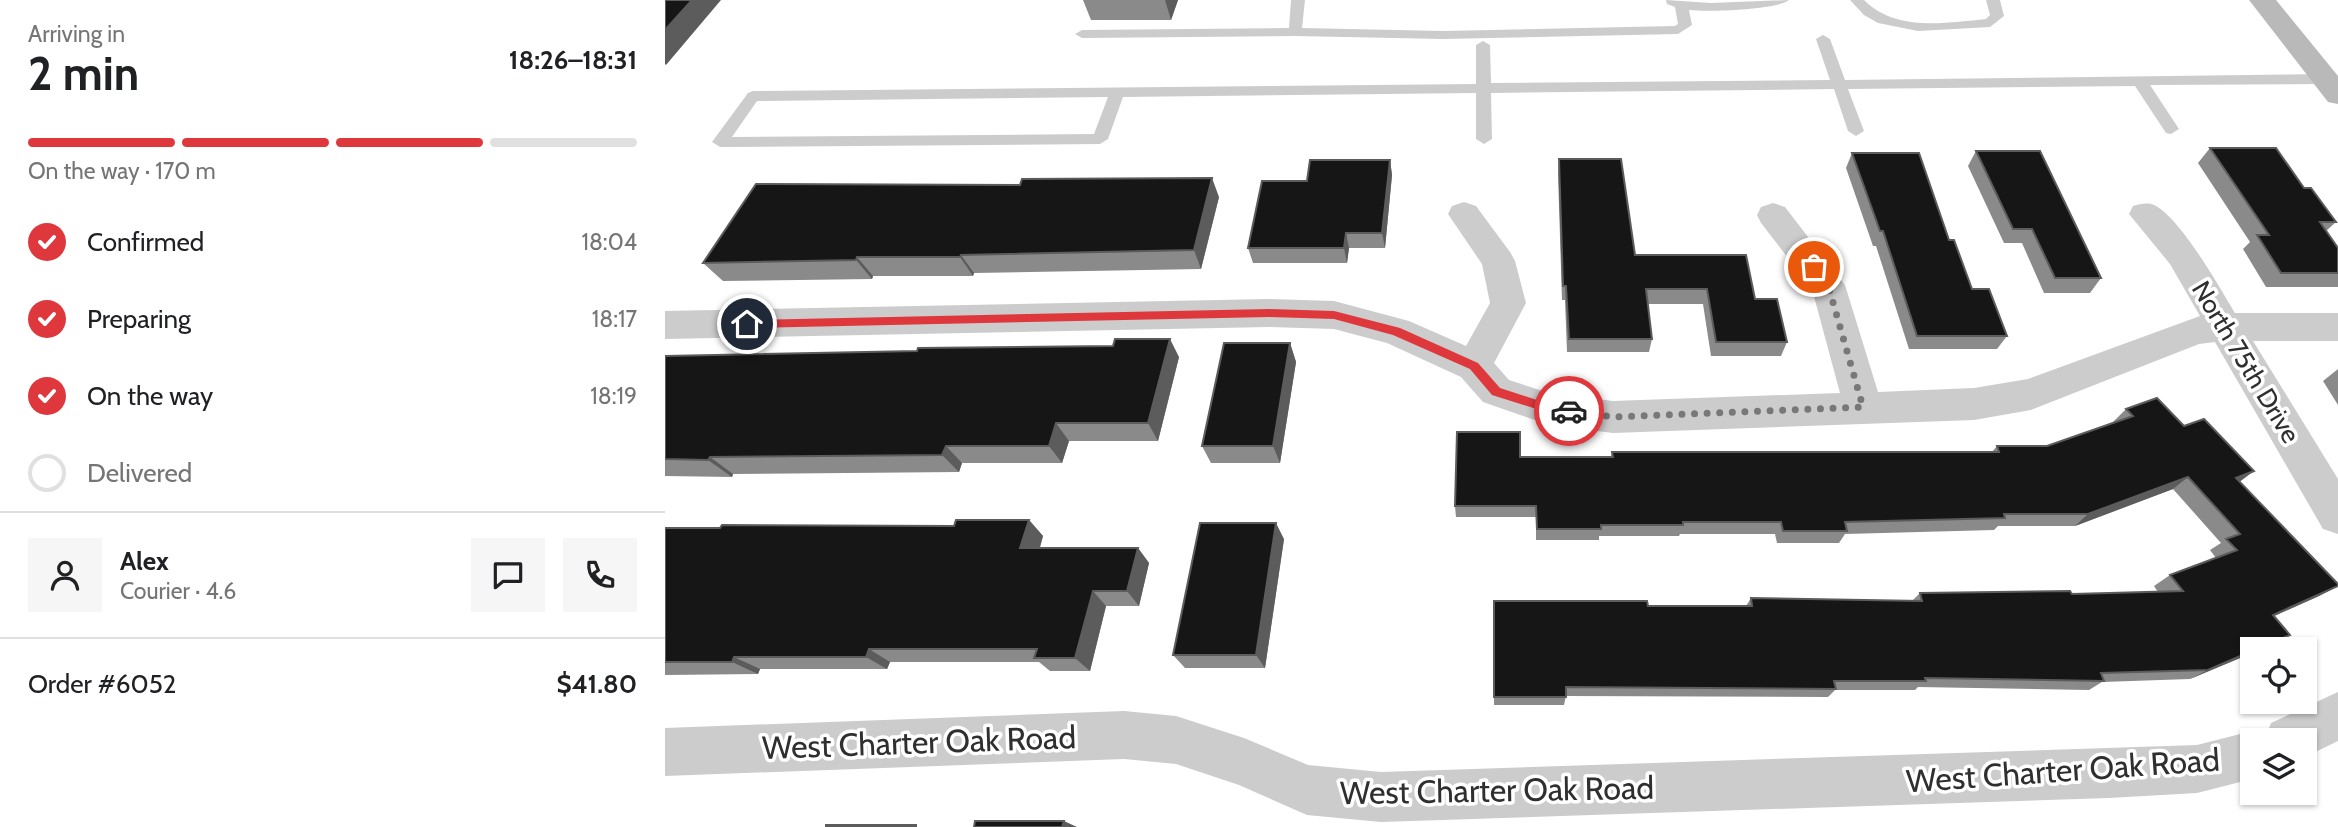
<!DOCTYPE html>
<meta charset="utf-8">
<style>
:root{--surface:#fff;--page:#f6f6f6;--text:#202124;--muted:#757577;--line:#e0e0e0;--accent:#de383d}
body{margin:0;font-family:Cabin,sans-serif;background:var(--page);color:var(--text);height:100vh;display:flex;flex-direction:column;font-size:26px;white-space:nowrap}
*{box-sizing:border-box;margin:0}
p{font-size:23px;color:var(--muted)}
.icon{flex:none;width:38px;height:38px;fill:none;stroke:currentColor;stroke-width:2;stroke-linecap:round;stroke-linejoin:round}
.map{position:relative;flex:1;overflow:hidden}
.side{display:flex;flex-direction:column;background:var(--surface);width:665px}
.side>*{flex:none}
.buttons{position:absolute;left:1575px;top:637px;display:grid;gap:14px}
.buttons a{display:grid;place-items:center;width:77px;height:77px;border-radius:0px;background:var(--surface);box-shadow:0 2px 5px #0004;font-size:35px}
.pin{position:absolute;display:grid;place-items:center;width:60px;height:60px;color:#fff;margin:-30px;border:4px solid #fff;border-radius:50%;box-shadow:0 2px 7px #0007}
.courier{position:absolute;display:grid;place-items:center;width:70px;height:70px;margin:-35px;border:5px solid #de383d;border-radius:50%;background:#fff;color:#222;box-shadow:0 2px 9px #0007}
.summary em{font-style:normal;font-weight:700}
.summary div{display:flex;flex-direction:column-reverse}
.summary{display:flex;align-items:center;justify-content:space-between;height:119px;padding:0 28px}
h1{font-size:46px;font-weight:700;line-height:52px}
.bar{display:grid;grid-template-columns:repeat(4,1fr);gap:10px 7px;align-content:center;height:84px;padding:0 28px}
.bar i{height:9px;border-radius:5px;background:var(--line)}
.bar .active{background:var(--accent)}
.bar p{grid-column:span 4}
.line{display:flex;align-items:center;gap:18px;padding:0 28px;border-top:2px solid var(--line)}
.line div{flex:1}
.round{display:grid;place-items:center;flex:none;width:74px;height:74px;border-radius:0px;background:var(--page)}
ol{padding:0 28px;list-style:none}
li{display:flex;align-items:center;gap:21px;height:77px}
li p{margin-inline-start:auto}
li .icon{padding:7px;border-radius:50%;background:var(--accent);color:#fff;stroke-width:4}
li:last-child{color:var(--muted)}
li i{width:38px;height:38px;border:4px solid var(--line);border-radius:50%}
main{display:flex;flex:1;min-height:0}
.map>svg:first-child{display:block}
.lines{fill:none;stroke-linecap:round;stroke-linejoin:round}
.service{fill:#ccc;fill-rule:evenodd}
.minor{fill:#ccc;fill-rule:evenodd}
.secondary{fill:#b9b9b9;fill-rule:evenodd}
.wall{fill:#8a8a8a}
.shaded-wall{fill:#5c5c5c}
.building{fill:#161616;stroke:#5c5c5c;stroke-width:2}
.route{fill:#de383d}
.done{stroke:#787878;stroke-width:7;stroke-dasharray:0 12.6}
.labels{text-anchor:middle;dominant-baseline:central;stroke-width:7;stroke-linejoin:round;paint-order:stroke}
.street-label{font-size:26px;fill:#2f2f2f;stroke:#fff}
.near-street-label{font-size:32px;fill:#2f2f2f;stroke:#fff}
</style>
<main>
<section class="side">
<div class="summary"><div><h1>2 min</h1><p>Arriving in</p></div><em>18:26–18:31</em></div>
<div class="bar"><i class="active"></i><i class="active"></i><i class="active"></i><i></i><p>On the way · 170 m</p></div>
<ol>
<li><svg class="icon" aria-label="check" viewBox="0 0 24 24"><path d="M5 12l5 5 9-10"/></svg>Confirmed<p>18:04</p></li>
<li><svg class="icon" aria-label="check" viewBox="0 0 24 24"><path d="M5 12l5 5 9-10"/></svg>Preparing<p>18:17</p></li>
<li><svg class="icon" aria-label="check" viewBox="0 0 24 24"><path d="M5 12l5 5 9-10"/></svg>On the way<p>18:19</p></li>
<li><i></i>Delivered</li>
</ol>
<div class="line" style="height:126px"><a class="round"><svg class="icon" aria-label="person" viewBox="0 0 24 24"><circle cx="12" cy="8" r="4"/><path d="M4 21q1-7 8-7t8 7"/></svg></a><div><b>Alex</b><p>Courier · 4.6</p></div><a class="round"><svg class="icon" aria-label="chat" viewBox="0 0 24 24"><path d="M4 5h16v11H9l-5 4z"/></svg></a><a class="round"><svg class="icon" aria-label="phone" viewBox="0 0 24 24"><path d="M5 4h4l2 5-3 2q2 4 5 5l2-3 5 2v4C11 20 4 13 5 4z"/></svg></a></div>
<div class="line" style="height:91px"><div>Order #6052</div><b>$41.80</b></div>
</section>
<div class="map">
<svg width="1673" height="827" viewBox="0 0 1673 827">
<rect width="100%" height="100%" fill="#fff"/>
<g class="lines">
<path class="service" d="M626 0H640L637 28 778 31 1010 26 1013 24 1010 7 1002 4 1001 0 1046 3 1124 0C1111 10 1042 12 1024 10L1027 25 1013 34 778 39 630 36 417 38 410 34 417 30 624 28Z
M1185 0H1199C1231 32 1280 23 1321 19L1325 15 1321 0H1335L1339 16 1325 27 1253 31 1213 23 1199 15Z
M1158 35 1165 39 1180 80 1661 74 1668 79 1661 84 1485 85 1514 129 1506 134 1501 133 1470 86 1183 89 1199 131 1191 136 1183 131 1169 89 826 93 827 139 819 144 811 139V93L458 97 443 139 435 144 55 147 47 142 83 93 88 91 811 84V45L818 41 825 45 826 83 1165 80 1151 39ZM443 97 429 134 67 137 92 101Z"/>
<path class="minor" d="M799 202 811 206 845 252 850 261 861 303 829 363 844 380 884 393 948 401 1175 393 1147 289 1096 223 1092 215 1096 207 1108 203 1120 207 1180 285 1213 392 1309 388 1363 379 1535 316 1505 264 1464 214 1468 206C1476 204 1482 202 1489 205 1515 217 1555 288 1570 313H1673V341H1588L1673 479V534L1658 529 1550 342 1534 344 1366 410 1309 420 948 433 884 425 818 402 796 377 722 343 669 329 604 327 0 339V311L604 299 669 301 744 321 801 346 825 303 817 264 783 214 787 206Z
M1673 692V741L1640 757V740H1587V779L1532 793 1444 798 716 822 642 815 574 785 511 764 459 759 0 776V728L459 711 511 716 579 738 643 765 716 772 1532 745 1587 731 1601 736 1606 723Z"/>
<path class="secondary" d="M1584 0H1611L1673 76V104L1663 102Z"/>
</g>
<path class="wall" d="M418 0H513L506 20H426Z
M1545 148 1639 188 1671 222 1661 231 1673 248V287H1601L1578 249 1585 242 1533 163Z
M1311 151 1436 278 1425 293H1379L1357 243H1339L1303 166Z
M1187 153 1284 240 1307 289 1342 336 1332 349H1244L1211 246H1208L1181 168Z
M894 159 970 255 1090 299 1122 342 1116 356H1046L1038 304H983L987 339 984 352H902L900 300H897L893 174Z
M725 160 727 175 720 248H684L682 263H588L583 248 642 181Z
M554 197 536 269 309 273 308 276H208L207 279 58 281 38 263Z
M625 343 631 362 615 463H546L537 446Z
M0 356 514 357 493 441H404L397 463H297L294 472 68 474 67 477 0 476Z
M1673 369V405L1658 381Z
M1461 409 1519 426 1574 482 1673 586 1654 596 1609 616 1606 645 1525 679 1437 682 1424 690 1253 687 1250 690H1170L1163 697 901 696 899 705H829V601L983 606H1081L1086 598 1247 601 1255 593 1407 594 1493 592 1489 586 1505 575 1551 558 1545 550 1556 543 1508 489 1410 526H1333L1329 530 1180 534 1174 543H1112L1110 534H1015L1014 536H934V540H871V517H791L790 506 855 457H946L947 452H1327L1332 446H1382L1449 423 1448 422Z
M364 520 378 536 375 548H473L484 563 474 606H441L425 671H385L374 662H225L222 669H95L93 674 0 675V528L289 526Z
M619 539 600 668H520L508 655Z"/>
<path class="shaded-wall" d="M27 0H56L1 65 0 64V30Z
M500 0H513L506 20Z
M725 160 727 175 720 248 717 233Z
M547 178 554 197 536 269 529 250Z
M681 233 684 248 682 263 679 248Z
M296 255 309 273 308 276 295 257Z
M192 257 208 276 207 279 191 260Z
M505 339 514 357 493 441 483 423Z
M625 343 631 362 615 463 608 446Z
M391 423 404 441 397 463 384 446Z
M281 446 297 463 294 472 277 455Z
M45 457 68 474 67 477 43 460Z
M1589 471 1573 483 1571 478Z
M1523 477 1508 489 1410 526 1423 514Z
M364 520 378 536 370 563 355 548Z
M611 523 619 539 600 668 591 655Z
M473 548 484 563 474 606 462 591Z
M1673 586 1654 596 1589 625 1608 615Z
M428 591 441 606 425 671 410 658Z
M1625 635 1595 649H1592Z
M204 649 225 662 222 669 201 657Z
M1587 651V653L1525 679 1543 670Z
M69 657 95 669 93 674 67 662Z
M399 821 412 827H397Z"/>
<path class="building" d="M0 0H27L0 30Z
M1545 148H1611L1639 188H1646L1671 222H1655L1673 248V273H1616L1592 235H1604Z
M1311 151H1375L1436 278H1390L1367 229H1348Z
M1187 153H1254L1284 240H1289L1307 289H1324L1342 336H1252L1218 231H1215Z
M894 159H956L970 255H1081L1090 299H1112L1122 342H1051L1042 289H981L987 339H904L901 286H898Z
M645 160H725L717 233H681L679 248H583L597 181H642Z
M547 178 529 250 296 255 295 257H192L191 260 38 263 91 184 355 185 357 179Z
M450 339H505L483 423H391L384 446H281L277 455 45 457 43 460 0 459V356L252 351 253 348 448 346Z
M559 343H625L608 446H537Z
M1492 398 1519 426 1539 419 1589 471 1571 478 1673 584V586L1608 615 1625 635 1592 649H1587V651L1543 670 1436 673 1439 681 1260 678 1261 681H1169L1171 689 901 687V697H829V601H982L983 606H1087L1086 598 1257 601 1255 593 1405 591 1407 594 1518 591 1505 575 1572 550 1561 539 1575 534 1523 477 1423 514H1339L1340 518 1180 522 1182 531H1118L1116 522H1018V525H936V529H872L871 506H790L792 432H855V457H948L947 452H1334L1332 446H1382L1468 416 1461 409Z
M291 520H364L355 548H473L462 591H428L410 658H369L372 649H204L201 657H69L67 662H0V528H55L57 525 289 526Z
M535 523H611L591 655H508Z
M310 821H399L397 827H309Z
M161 825H251V827H161Z"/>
<path class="route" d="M604 309 669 311 735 328 813 363 835 388 884 404 904 407 910 411 904 416 884 413 827 395 805 369 728 335 669 319 604 317 82 328 77 324 82 320Z"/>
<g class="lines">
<path class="done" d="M904 411 948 417 1198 407 1163 285 1149 267"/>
</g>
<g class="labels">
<g class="street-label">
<text transform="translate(1581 362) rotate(59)">North 75th Drive</text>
</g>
<g class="near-street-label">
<text transform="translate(254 742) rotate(-2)">West Charter Oak Road</text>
<text transform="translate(1398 770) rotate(-4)">West Charter Oak Road</text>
<text transform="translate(832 790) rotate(-1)">West Charter Oak Road</text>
</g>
</g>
</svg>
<div class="buttons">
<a><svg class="icon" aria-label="locate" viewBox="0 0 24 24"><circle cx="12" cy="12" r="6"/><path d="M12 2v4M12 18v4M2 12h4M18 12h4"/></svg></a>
<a><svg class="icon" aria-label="layers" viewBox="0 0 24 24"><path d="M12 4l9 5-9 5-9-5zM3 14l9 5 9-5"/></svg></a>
</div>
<div class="pin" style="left:1149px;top:267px;background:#ea580c"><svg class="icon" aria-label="bag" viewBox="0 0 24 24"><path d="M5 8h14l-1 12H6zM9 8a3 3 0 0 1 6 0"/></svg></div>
<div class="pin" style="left:82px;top:324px;background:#1f2937"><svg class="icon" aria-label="home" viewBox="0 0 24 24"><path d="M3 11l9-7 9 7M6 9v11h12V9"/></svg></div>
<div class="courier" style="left:904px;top:411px"><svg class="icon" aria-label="car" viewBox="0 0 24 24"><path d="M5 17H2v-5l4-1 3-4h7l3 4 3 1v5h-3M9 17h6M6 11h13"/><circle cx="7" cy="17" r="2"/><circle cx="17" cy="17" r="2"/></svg></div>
</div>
</main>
